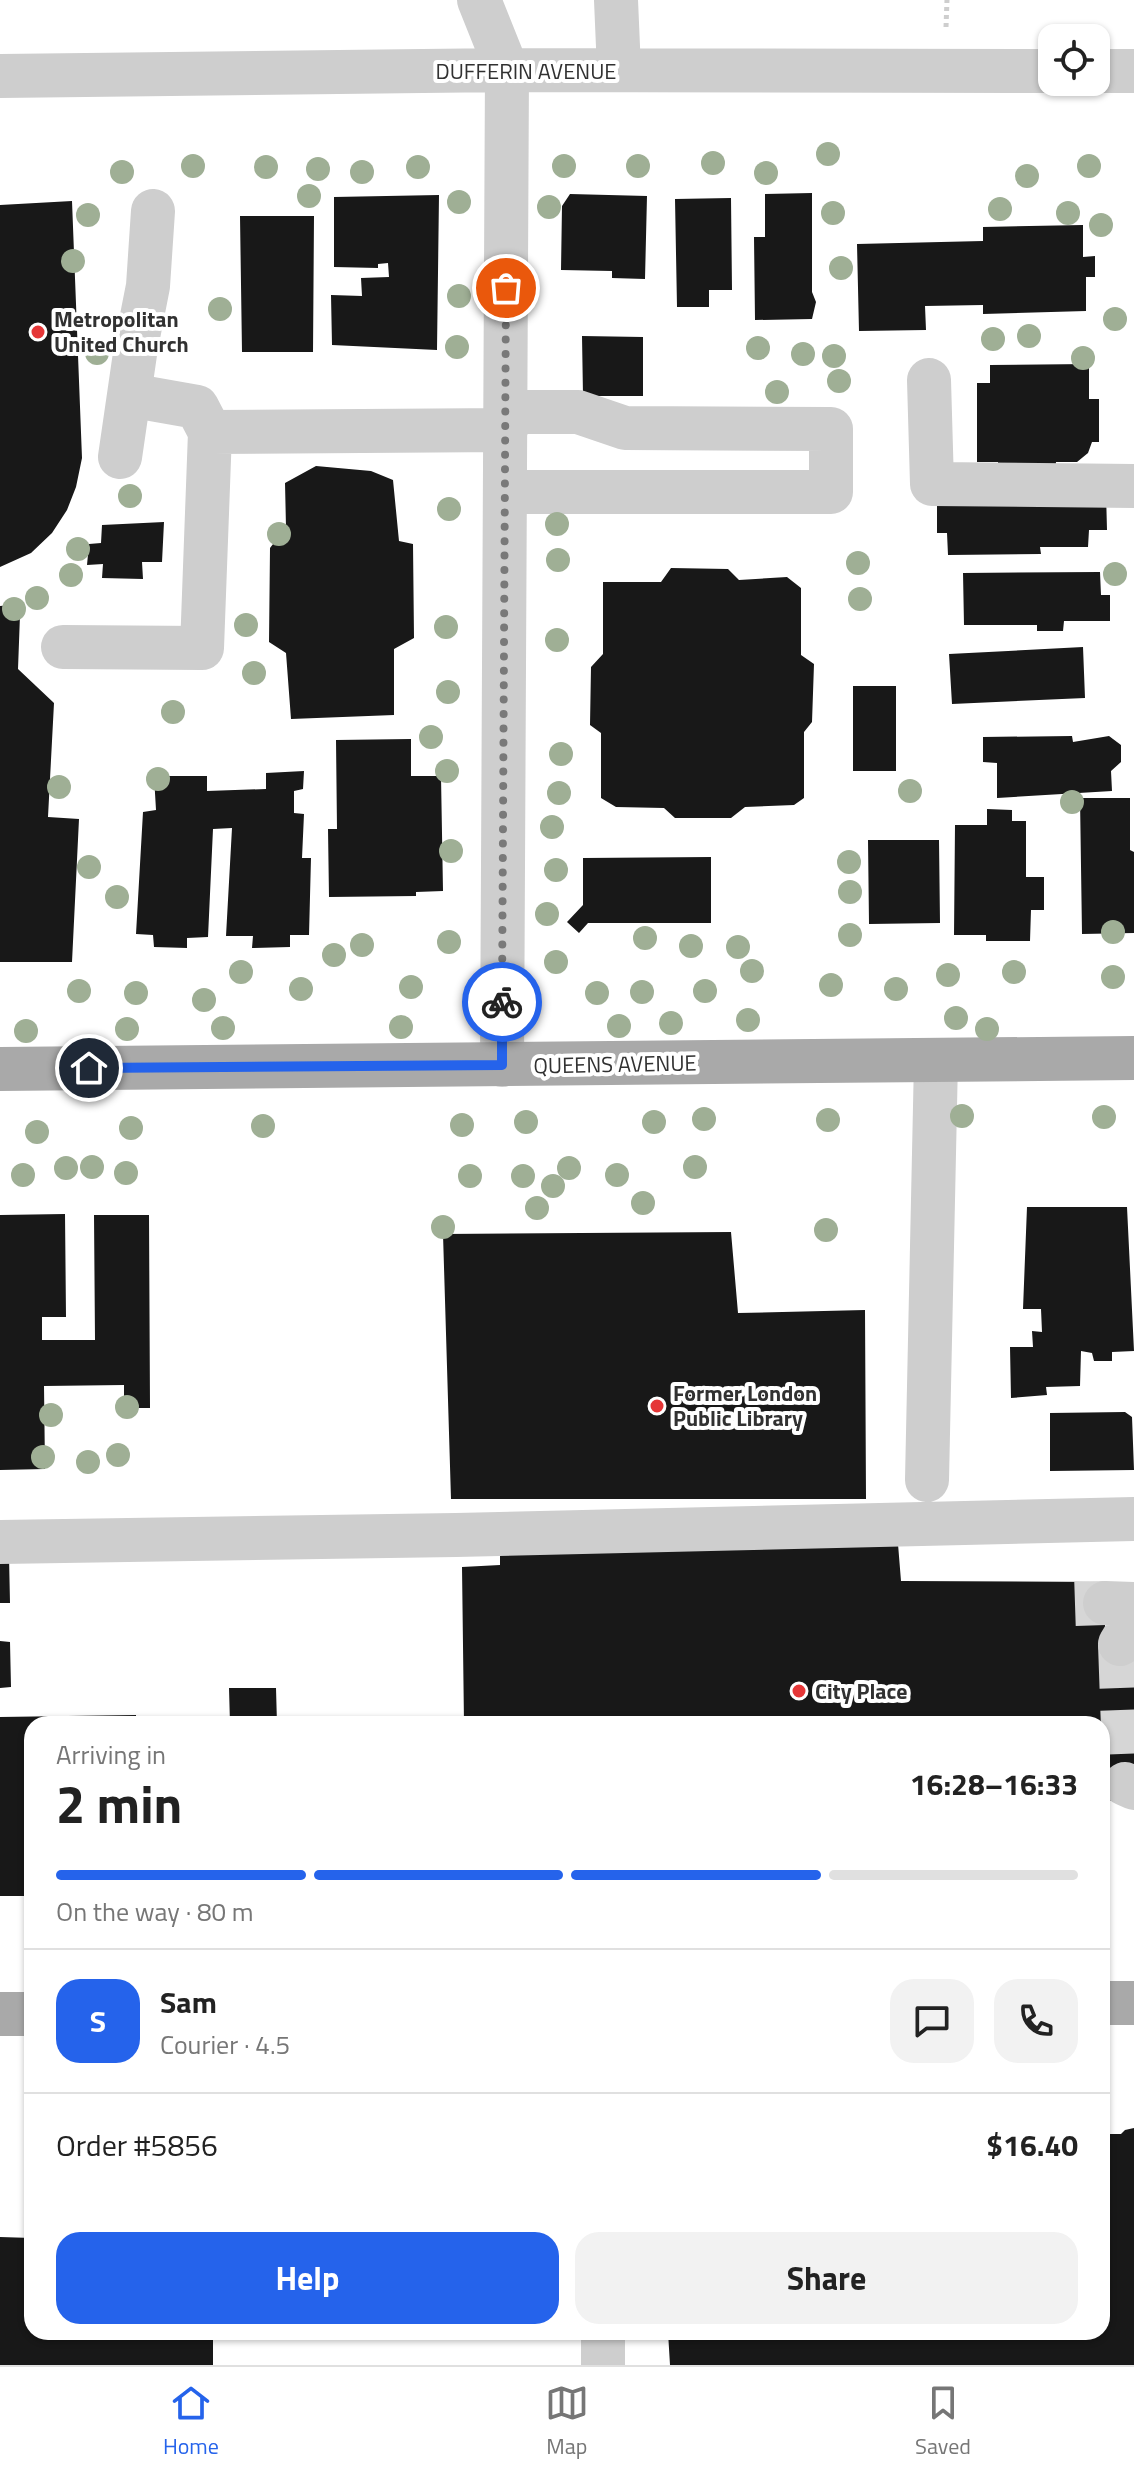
<!DOCTYPE html>
<meta charset="utf-8">
<style>
:root{--surface:#fff;--page:#f2f2f2;--text:#222;--muted:#767676;--line:#e0e0e0;--accent:#2563eb}
body{margin:0;font-family:"Titillium Web",sans-serif;background:var(--page);color:var(--text);height:100vh;display:flex;flex-direction:column;font-size:30px;white-space:nowrap}
*{box-sizing:border-box;margin:0}
p{font-size:26px;color:var(--muted)}
.icon{flex:none;width:44px;height:44px;fill:none;stroke:currentColor;stroke-width:2;stroke-linecap:round;stroke-linejoin:round}
.map{position:relative;flex:1;overflow:hidden}
.details{position:absolute;left:24px;top:1716px;width:1086px;height:624px;display:flex;flex-direction:column;background:var(--surface);border-radius:24px;box-shadow:0 2px 6px #0004}
.details>*{flex:none}
.tools{position:absolute;left:1038px;top:24px;display:grid;gap:16px}
.tools a{display:grid;place-items:center;width:72px;height:72px;border-radius:16px;background:var(--surface);box-shadow:0 2px 6px #0004;font-size:40px}
.pin{position:absolute;display:grid;place-items:center;width:68px;height:68px;color:#fff;margin:-34px;border:4px solid #fff;border-radius:50%;box-shadow:0 2px 8px #0007}
.courier{position:absolute;display:grid;place-items:center;width:80px;height:80px;margin:-40px;border:6px solid #2563eb;border-radius:50%;background:#fff;color:#222;box-shadow:0 2px 10px #0007}
.head em{font-style:normal;font-weight:700}
.head div{display:flex;flex-direction:column-reverse}
.head{display:flex;align-items:center;justify-content:space-between;height:136px;padding:0 32px}
h1{font-size:52px;font-weight:700;line-height:60px}
.bar{display:grid;grid-template-columns:repeat(4,1fr);gap:12px 8px;align-content:center;height:96px;padding:0 32px}
.bar i{height:10px;border-radius:6px;background:var(--line)}
.bar .current{background:var(--accent)}
.bar p{grid-column:span 4}
.line{display:flex;align-items:center;gap:20px;padding:0 32px;border-top:2px solid var(--line)}
.line div{flex:1}
.round{display:grid;place-items:center;flex:none;width:84px;height:84px;border-radius:24px;background:var(--page)}
.cta{display:flex;gap:16px;margin-top:auto;padding:16px 32px}
.cta a{flex:1;height:92px;border-radius:24px;background:var(--accent);color:#fff;font-size:32px;font-weight:700;line-height:92px;text-align:center}
.cta a+a{background:var(--page);color:var(--text)}
.dock{display:flex;justify-content:space-around;align-items:center;height:112px;border-top:2px solid var(--line);background:var(--surface);font-size:22px;color:var(--muted)}
.dock a{display:grid;justify-items:center;gap:4px}
.dock .current{color:var(--accent)}
.map>svg:first-child{display:block}
.building{fill:#181818}
.lines{fill:none;stroke-linecap:round;stroke-linejoin:round}
.minor-tunnel{stroke:#d6d6d6;stroke-width:44;stroke-dasharray:44 22;stroke-linecap:butt}
.path{stroke:#cecece;stroke-width:5;stroke-dasharray:4 4;stroke-linecap:butt}
.minor{stroke:#cecece;stroke-width:44}
.major{stroke:#a9a9a9;stroke-width:44}
.tree{fill:#9faf95}
.done{stroke:#797979;stroke-width:8;stroke-dasharray:0 14.4}
.route{stroke:#2563eb;stroke-width:10}
.poi-dot{fill:#e53637;stroke:#fff;stroke-width:3}
.labels{text-anchor:middle;dominant-baseline:central;stroke-width:8;stroke-linejoin:round;paint-order:stroke}
.street-label{font-size:22px;fill:#313131;stroke:#fff}
.poi-label{font-size:22px;font-weight:bold;fill:#313131;stroke:#fff;text-anchor:start}
</style>
<div class="map">
<svg width="1134" height="2365" viewBox="0 0 1134 2365">
<rect width="100%" height="100%" fill="#fff"/>
<path class="building" d="M812 193V292L816 302 812 319 755 320 754 237H765V194Z
M570 194 647 196 645 279 612 278V271L561 270 562 206Z
M439 195 437 350 332 345 331 295 362 296 361 278 389 277 388 263 378 264V268L334 267V197Z
M731 198 732 290H709V307H677L675 199Z
M72 201 82 458 76 487 67 510 52 533 31 553 0 567V205Z
M240 216H314L313 352H242Z
M1083 225V257L1095 256V277H1086V311L983 314V305L925 306 926 330 859 331 857 244 983 241V227Z
M582 336 643 337V396H583Z
M1089 364V399H1099V442H1092L1088 453 1077 462H1056L1055 472H998V462H977V383H990V365Z
M316 466 371 471 393 480 399 541 413 544 414 638 394 649V715L291 719 286 653 269 642 270 548 286 527 285 483Z
M1106 492 1107 530H1089L1088 547H1040L1041 554 948 555 947 533H937V498Z
M164 522 162 562H142L143 579 102 578 103 564 87 565 89 544 101 543 102 525Z
M671 568 728 569 739 580 787 577 801 588V655L814 664 812 722 804 732V798L794 805 745 807 731 818H675L664 808 616 807 601 798V733L590 725 591 667 603 654V582H661Z
M1100 572 1101 595H1110V621H1064L1063 631H1037V625H964L963 573Z
M12 605 20 615 18 669 54 703 48 817 79 819 72 962H0V606Z
M1083 647 1085 698 952 704 949 654Z
M853 686H896V771H853Z
M1072 736 1073 742 1109 736 1121 745V762L1111 771 1112 791 997 798V763L983 762V737Z
M411 739V776H441L443 891 416 892V896L329 897 328 829H337L336 740Z
M304 771 303 789 294 791V813L304 814 302 858H311L309 935H290V947L252 948 253 936H226L232 828 213 829 208 937 187 938V948L154 947 153 935 136 934 143 812 156 810 154 776H207V791L266 789V773Z
M1080 798H1130V850L1134 852V933L1082 934Z
M987 809 1012 810V821H1026V877H1044V910H1031L1030 941H986V935H954L955 825H987Z
M868 840H939L940 923 869 924Z
M711 857V923H588L579 933 567 922 583 905V858Z
M1027 1207H1127L1134 1351 1112 1352V1361H1094L1092 1353 1081 1351 1080 1386 1046 1387 1047 1395 1011 1398 1010 1347H1033L1032 1331 1042 1332 1041 1309H1023Z
M65 1214 66 1317H42V1340H95L94 1215H149L150 1408H124V1385L44 1386 45 1469 0 1470V1215Z
M731 1232 738 1313 865 1310 866 1499H451L443 1234Z
M1125 1412 1132 1417 1134 1470 1050 1471V1413Z
M898 1544 901 1581 1105 1582V1630L1134 1659V1775L1109 1802V1883H1102V1724H464L462 1567 500 1565V1548Z
M0 1556H9L10 1603H0Z
M0 1641 10 1642 11 1687 0 1688Z
M229 1688H276L277 1724H230Z
M136 1715V1724H32V1896H0V1717Z
M1134 2128V2365H670L668 2332H1102V2134H1121L1125 2130Z
M0 2237 32 2238V2332H213V2365H0Z"/>
<g class="lines">
<path class="minor-tunnel" d="M1075 1604 1105 1603
M1120 1644 1125 1784"/>
<path class="path" d="M946 27 947 0"/>
<path class="minor" d="M479 0 507 70 502 1065
M616 0 619 70
M1096 71H1134
M0 76 507 70 1052 71
M929 380 932 484 1134 486
M129 395 197 407 210 432
M120 457 136 347 148 286 153 211
M505 492H831V429L625 428 578 412H506
M63 647 202 648 210 432 506 430
M927 1480 936 1060
M0 1542 456 1535 1134 1519
M1105 1603 1134 1604
M1120 1644 1134 1621
M1125 1784 1134 1788
M603 2332V2365"/>
<path class="major" d="M0 1069 1134 1058
M1102 2003H1134
M0 2014H32"/>
</g>
<g class="tree">
<circle cx="828" cy="154" r="12"/>
<circle cx="713" cy="163" r="12"/>
<circle cx="193" cy="166" r="12"/>
<circle cx="564" cy="166" r="12"/>
<circle cx="638" cy="166" r="12"/>
<circle cx="1089" cy="166" r="12"/>
<circle cx="266" cy="167" r="12"/>
<circle cx="418" cy="167" r="12"/>
<circle cx="318" cy="169" r="12"/>
<circle cx="122" cy="172" r="12"/>
<circle cx="362" cy="172" r="12"/>
<circle cx="766" cy="173" r="12"/>
<circle cx="1027" cy="176" r="12"/>
<circle cx="309" cy="196" r="12"/>
<circle cx="459" cy="202" r="12"/>
<circle cx="549" cy="207" r="12"/>
<circle cx="1000" cy="209" r="12"/>
<circle cx="833" cy="213" r="12"/>
<circle cx="1068" cy="213" r="12"/>
<circle cx="88" cy="215" r="12"/>
<circle cx="1101" cy="225" r="12"/>
<circle cx="73" cy="261" r="12"/>
<circle cx="841" cy="268" r="12"/>
<circle cx="459" cy="296" r="12"/>
<circle cx="220" cy="309" r="12"/>
<circle cx="1115" cy="319" r="12"/>
<circle cx="1029" cy="336" r="12"/>
<circle cx="993" cy="339" r="12"/>
<circle cx="457" cy="347" r="12"/>
<circle cx="758" cy="348" r="12"/>
<circle cx="97" cy="353" r="12"/>
<circle cx="803" cy="354" r="12"/>
<circle cx="834" cy="356" r="12"/>
<circle cx="1083" cy="358" r="12"/>
<circle cx="839" cy="381" r="12"/>
<circle cx="777" cy="392" r="12"/>
<circle cx="130" cy="496" r="12"/>
<circle cx="449" cy="509" r="12"/>
<circle cx="557" cy="524" r="12"/>
<circle cx="279" cy="534" r="12"/>
<circle cx="78" cy="549" r="12"/>
<circle cx="558" cy="560" r="12"/>
<circle cx="858" cy="563" r="12"/>
<circle cx="1115" cy="574" r="12"/>
<circle cx="71" cy="575" r="12"/>
<circle cx="37" cy="598" r="12"/>
<circle cx="860" cy="599" r="12"/>
<circle cx="14" cy="609" r="12"/>
<circle cx="246" cy="625" r="12"/>
<circle cx="446" cy="627" r="12"/>
<circle cx="557" cy="640" r="12"/>
<circle cx="254" cy="673" r="12"/>
<circle cx="448" cy="692" r="12"/>
<circle cx="173" cy="712" r="12"/>
<circle cx="431" cy="737" r="12"/>
<circle cx="561" cy="754" r="12"/>
<circle cx="447" cy="771" r="12"/>
<circle cx="158" cy="779" r="12"/>
<circle cx="59" cy="787" r="12"/>
<circle cx="910" cy="791" r="12"/>
<circle cx="559" cy="793" r="12"/>
<circle cx="1072" cy="802" r="12"/>
<circle cx="552" cy="827" r="12"/>
<circle cx="451" cy="851" r="12"/>
<circle cx="849" cy="862" r="12"/>
<circle cx="89" cy="867" r="12"/>
<circle cx="556" cy="870" r="12"/>
<circle cx="850" cy="892" r="12"/>
<circle cx="117" cy="897" r="12"/>
<circle cx="547" cy="914" r="12"/>
<circle cx="1113" cy="932" r="12"/>
<circle cx="850" cy="935" r="12"/>
<circle cx="645" cy="938" r="12"/>
<circle cx="449" cy="942" r="12"/>
<circle cx="362" cy="945" r="12"/>
<circle cx="691" cy="946" r="12"/>
<circle cx="738" cy="947" r="12"/>
<circle cx="334" cy="955" r="12"/>
<circle cx="556" cy="962" r="12"/>
<circle cx="752" cy="971" r="12"/>
<circle cx="241" cy="972" r="12"/>
<circle cx="1014" cy="972" r="12"/>
<circle cx="948" cy="975" r="12"/>
<circle cx="1113" cy="977" r="12"/>
<circle cx="831" cy="985" r="12"/>
<circle cx="411" cy="987" r="12"/>
<circle cx="301" cy="989" r="12"/>
<circle cx="896" cy="989" r="12"/>
<circle cx="79" cy="991" r="12"/>
<circle cx="705" cy="991" r="12"/>
<circle cx="642" cy="992" r="12"/>
<circle cx="136" cy="993" r="12"/>
<circle cx="597" cy="993" r="12"/>
<circle cx="204" cy="1000" r="12"/>
<circle cx="956" cy="1018" r="12"/>
<circle cx="748" cy="1020" r="12"/>
<circle cx="671" cy="1023" r="12"/>
<circle cx="619" cy="1026" r="12"/>
<circle cx="401" cy="1027" r="12"/>
<circle cx="223" cy="1028" r="12"/>
<circle cx="127" cy="1029" r="12"/>
<circle cx="987" cy="1029" r="12"/>
<circle cx="26" cy="1031" r="12"/>
<circle cx="962" cy="1116" r="12"/>
<circle cx="1104" cy="1117" r="12"/>
<circle cx="704" cy="1119" r="12"/>
<circle cx="828" cy="1120" r="12"/>
<circle cx="526" cy="1122" r="12"/>
<circle cx="654" cy="1122" r="12"/>
<circle cx="462" cy="1125" r="12"/>
<circle cx="263" cy="1126" r="12"/>
<circle cx="131" cy="1128" r="12"/>
<circle cx="37" cy="1132" r="12"/>
<circle cx="92" cy="1167" r="12"/>
<circle cx="695" cy="1167" r="12"/>
<circle cx="66" cy="1168" r="12"/>
<circle cx="569" cy="1168" r="12"/>
<circle cx="126" cy="1173" r="12"/>
<circle cx="23" cy="1175" r="12"/>
<circle cx="617" cy="1175" r="12"/>
<circle cx="470" cy="1176" r="12"/>
<circle cx="523" cy="1176" r="12"/>
<circle cx="553" cy="1186" r="12"/>
<circle cx="643" cy="1203" r="12"/>
<circle cx="537" cy="1208" r="12"/>
<circle cx="443" cy="1227" r="12"/>
<circle cx="826" cy="1230" r="12"/>
<circle cx="127" cy="1407" r="12"/>
<circle cx="51" cy="1415" r="12"/>
<circle cx="118" cy="1455" r="12"/>
<circle cx="43" cy="1457" r="12"/>
<circle cx="88" cy="1462" r="12"/>
</g>
<g class="lines">
<path class="done" d="M502 1002 506 288"/>
<path class="route" d="M89 1068 502 1065V1002"/>
</g>
<g class="poi-dot">
<circle cx="38" cy="332" r="8"/>
<circle cx="657" cy="1406" r="8"/>
<circle cx="799" cy="1691" r="8"/>
</g>
<g class="labels">
<g class="street-label">
<text x="526" y="71">DUFFERIN AVENUE</text>
<text transform="translate(615 1064) rotate(-1)">QUEENS AVENUE</text>
</g>
<g class="poi-label">
<text x="54" y="319">Metropolitan<tspan x="54" dy="25">United Church</tspan></text>
<text x="673" y="1393">Former London<tspan x="673" dy="25">Public Library</tspan></text>
<text x="815" y="1691">City Place</text>
</g>
</g>
</svg>
<div class="tools">
<a><svg class="icon" aria-label="locate" viewBox="0 0 24 24"><circle cx="12" cy="12" r="6"/><path d="M12 2v4M12 18v4M2 12h4M18 12h4"/></svg></a>
</div>
<div class="pin" style="left:506px;top:288px;background:#ea580c"><svg class="icon" aria-label="bag" viewBox="0 0 24 24"><path d="M5 8h14l-1 12H6zM9 8a3 3 0 0 1 6 0"/></svg></div>
<div class="pin" style="left:89px;top:1068px;background:#1f2937"><svg class="icon" aria-label="home" viewBox="0 0 24 24"><path d="M3 11l9-7 9 7M6 9v11h12V9"/></svg></div>
<div class="courier" style="left:502px;top:1002px"><svg class="icon" aria-label="bike" viewBox="0 0 24 24"><circle cx="6" cy="16" r="4"/><circle cx="18" cy="16" r="4"/><path d="M6 16l4-8h5l3 8M10 8l3 8H6M13 5h3"/></svg></div>
<section class="details">
<div class="head"><div><h1>2 min</h1><p>Arriving in</p></div><em>16:28–16:33</em></div>
<div class="bar"><i class="current"></i><i class="current"></i><i class="current"></i><i></i><p>On the way · 80 m</p></div>
<div class="line" style="height:144px"><b class="round" style="background:var(--accent);color:#fff">S</b><div><b>Sam</b><p>Courier · 4.5</p></div><a class="round"><svg class="icon" aria-label="chat" viewBox="0 0 24 24"><path d="M4 5h16v11H9l-5 4z"/></svg></a><a class="round"><svg class="icon" aria-label="phone" viewBox="0 0 24 24"><path d="M5 4h4l2 5-3 2q2 4 5 5l2-3 5 2v4C11 20 4 13 5 4z"/></svg></a></div>
<div class="line" style="height:104px"><div>Order #5856</div><b>$16.40</b></div>
<div class="cta"><a>Help</a><a>Share</a></div>
</section>
</div>
<nav class="dock">
<a class="current"><svg class="icon" aria-label="home" viewBox="0 0 24 24"><path d="M3 11l9-7 9 7M6 9v11h12V9"/></svg>Home</a>
<a><svg class="icon" aria-label="map" viewBox="0 0 24 24"><path d="M3 6l6-2 6 2 6-2v14l-6 2-6-2-6 2zM9 4v14M15 6v14"/></svg>Map</a>
<a><svg class="icon" aria-label="saved" viewBox="0 0 24 24"><path d="M7 4h10v16l-5-4-5 4z"/></svg>Saved</a>
</nav>
